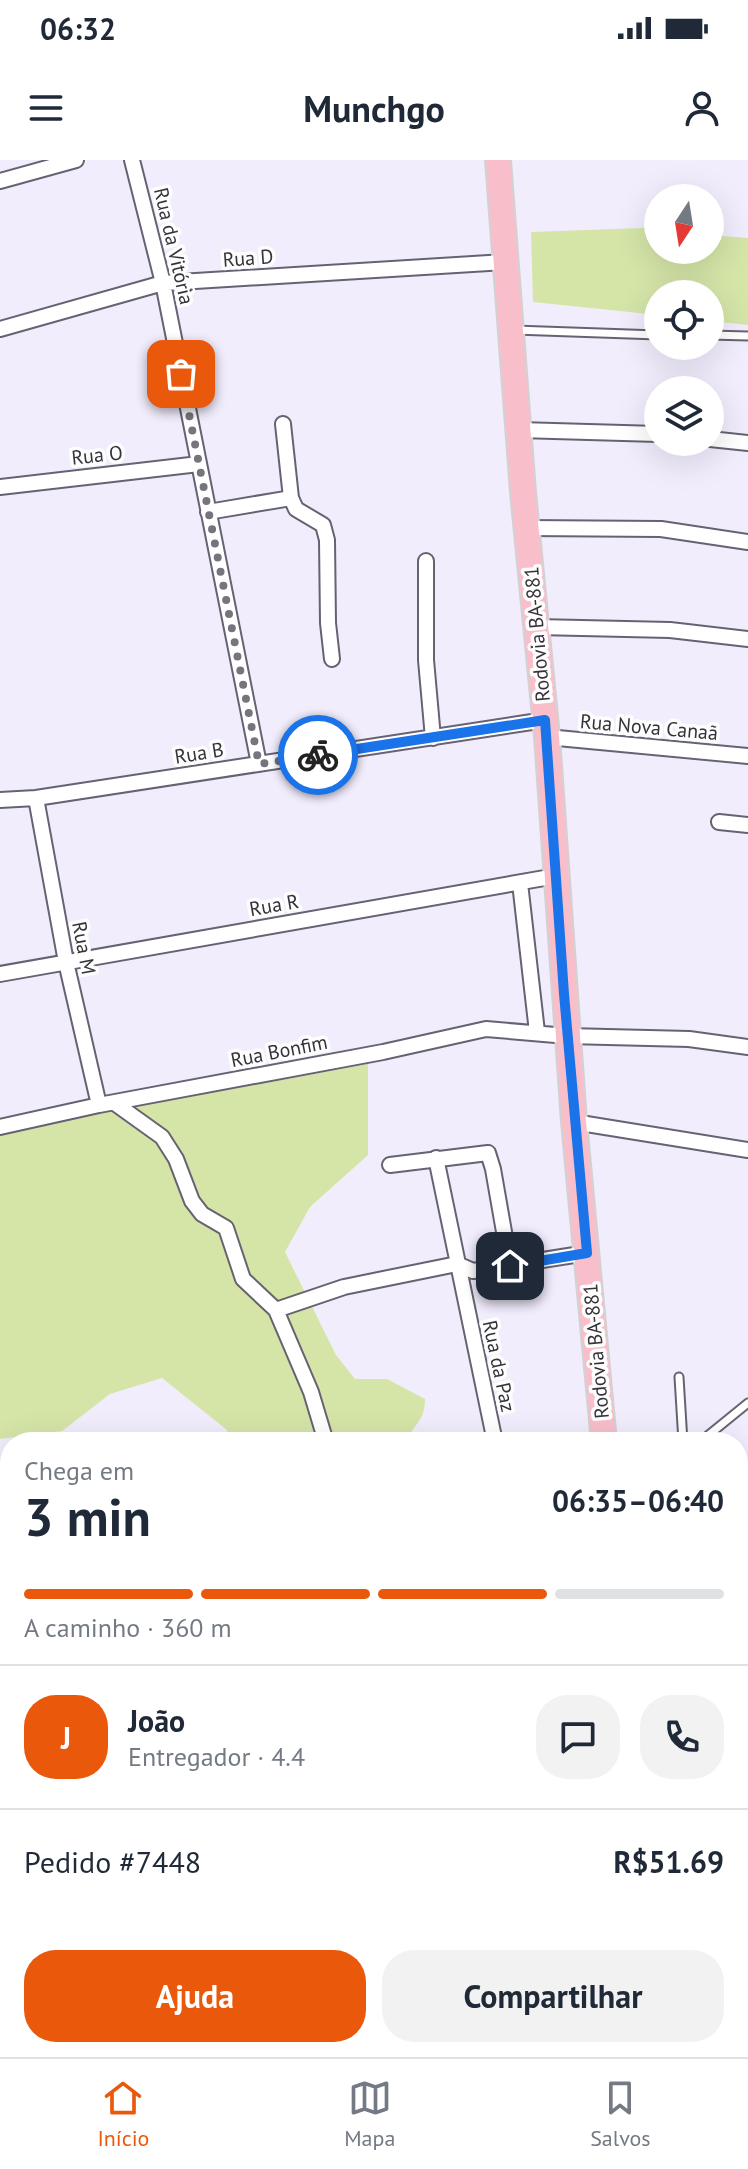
<!DOCTYPE html>
<html lang="pt">
<meta charset="utf-8">
<style>
:root{--surface:#fff;--page:#f2f2f3;--text:#1f2937;--muted:#747a83;--line:#e0e1e3;--accent:#ea580c}
body{margin:0;font-family:"PT Sans",sans-serif;background:var(--page);color:var(--text);height:100vh;display:flex;flex-direction:column;font-size:30px;white-space:nowrap}
*{box-sizing:border-box;margin:0}
p{font-size:26px;color:var(--muted)}
.icon{flex:none;width:44px;height:44px;fill:none;stroke:currentColor;stroke-width:2;stroke-linecap:round;stroke-linejoin:round}
.map{position:relative;flex:1;overflow:hidden}
.drawer{position:absolute;left:0px;top:1272px;width:748px;height:626px;display:flex;flex-direction:column;background:var(--surface);border-radius:32px 32px 0 0;box-shadow:0 8px 32px #0002}
.drawer>*{flex:none}
.needle{width:52px;rotate:192deg}
.buttons{position:absolute;left:644px;top:24px;display:grid;gap:16px}
.buttons a{display:grid;place-items:center;width:80px;height:80px;border-radius:50%;background:var(--surface);box-shadow:0 8px 32px #0002;font-size:40px}
.pin{position:absolute;display:grid;place-items:center;width:68px;height:68px;color:#fff;margin:-34px;border-radius:16px;box-shadow:0 4px 12px #0006}
.courier{position:absolute;display:grid;place-items:center;width:80px;height:80px;margin:-40px;border:6px solid #1a73e8;border-radius:50%;background:#fff;color:#222;box-shadow:0 2px 10px #0007}
.overview em{font-style:normal;font-weight:800}
.overview div{display:flex;flex-direction:column-reverse}
.overview{display:flex;align-items:center;justify-content:space-between;height:136px;padding:0 24px}
h1{font-size:52px;font-weight:800;line-height:60px}
.bar{display:grid;grid-template-columns:repeat(4,1fr);gap:12px 8px;align-content:center;height:96px;padding:0 24px}
.bar i{height:10px;border-radius:6px;background:var(--line)}
.bar .on{background:var(--accent)}
.bar p{grid-column:span 4}
.line{display:flex;align-items:center;gap:20px;padding:0 24px;border-top:2px solid var(--line)}
.line div{flex:1}
.round{display:grid;place-items:center;flex:none;width:84px;height:84px;border-radius:32px;background:var(--page)}
.action{display:flex;gap:16px;margin-top:auto;padding:16px 24px}
.action a{flex:1;height:92px;border-radius:32px;background:var(--accent);color:#fff;font-size:32px;font-weight:800;line-height:92px;text-align:center}
.action a+a{background:var(--page);color:var(--text)}
.status{display:flex;justify-content:space-between;align-items:center;height:56px;padding:0 40px;background:var(--surface);direction:ltr}
.status svg{height:22px;fill:currentColor}
header{display:flex;justify-content:space-between;align-items:center;height:104px;padding:0 24px;background:var(--surface);font-size:36px;font-weight:800}
.dock{display:flex;justify-content:space-around;align-items:center;height:112px;border-top:2px solid var(--line);background:var(--surface);font-size:22px;color:var(--muted)}
.dock a{display:grid;justify-items:center;gap:4px}
.dock .on{color:var(--accent)}
.map>svg:first-child{display:block}
.green{fill:#d5e5a8}
.lines{fill:none;stroke-linecap:round;stroke-linejoin:round}
.service-casing{stroke:#676271;stroke-width:11}
.minor-casing{stroke:#676271;stroke-width:18}
.tertiary-casing{stroke:#676271;stroke-width:22}
.primary-casing{stroke:#d3d2d3;stroke-width:28}
.service{stroke:#fff;stroke-width:7}
.minor{stroke:#fff;stroke-width:14}
.tertiary{stroke:#fff;stroke-width:18}
.primary{stroke:#f8bfcb;stroke-width:24}
.done{stroke:#77747e;stroke-width:8;stroke-dasharray:0 14.4}
.route{stroke:#1a73e8;stroke-width:10}
.labels{text-anchor:middle;dominant-baseline:central;stroke-width:7;stroke-linejoin:round;paint-order:stroke}
.street-label{font-size:20px;fill:#353339;stroke:#fdfdfd}
</style>
<div class="status"><b>06:32</b><svg viewBox="0 0 49 12"><path d="M0 12V9h3v3zM5 12V6h3v6zM10 12V3h3v9zM15 12V0h3v12zM26 1h20v11H26zM47 4h2v5h-2z"/></svg></div>
<header><svg class="icon" aria-label="menu" viewBox="0 0 24 24"><path d="M4 6h16M4 12h16M4 18h16"/></svg>Munchgo<svg class="icon" aria-label="person" viewBox="0 0 24 24"><circle cx="12" cy="8" r="4"/><path d="M4 21q1-7 8-7t8 7"/></svg></header>
<div class="map">
<svg width="748" height="1897" viewBox="0 0 748 1897">
<rect width="100%" height="100%" fill="#f2edfd"/>
<path class="green" d="M642 68 658 70V90H710V75L748 78V165L710 161V134H658V155L533 142 531 72Z
M368 904V995L310 1047 285 1092 336 1195 355 1219H387L425 1239C425 1262 414 1262 407 1282H229L227 1270 162 1218 110 1234 62 1271 0 1279V975L85 956Z
M748 1311V1617L738 1615V1321Z
M0 1447 10 1449V1753L0 1758Z
M738 1798 748 1799V1897H735L702 1888H738Z
M214 1888H411L388 1897H191Z"/>
<g class="lines">
<defs>
<path id="service" d="M514 170 658 175
M710 175 748 176
M679 1217 683 1282
M700 1282 748 1243"/>
<path id="minor" d="M132 0 163 123 259 604
M0 21 76 0
M0 169 163 123 505 102
M283 264 291 338 296 349 323 365 327 380 328 463 332 499
M519 270 658 274
M710 279 748 283
M0 327 199 304
M208 352 291 338
M527 368 661 369 748 382
M426 401V500L433 578
M537 467 670 470 748 479
M547 577 748 596
M36 638 66 802 99 945
M0 640 36 638 545 560
M719 662 748 665
M520 723 537 872
M0 814 556 716
M116 944 162 977 176 999 192 1041 202 1054 226 1068 243 1119 276 1150 311 1232 326 1282
M574 962 748 990
M0 967 99 945 383 892 486 869 567 876 689 879 748 887
M436 998 495 1282
M390 1005 488 993 493 1009 510 1106
M276 1150 344 1127 457 1104 473 1111 587 1093
M0 1860 10 1856
M153 1897 175 1888
M473 1897 495 1888"/>
<path id="tertiary" d="M738 1730 748 1731"/>
<path id="primary" d="M498 0 523 332 547 577 574 962 604 1282
M676 1888 679 1897"/>
</defs>
<use href="#service" class="service-casing"/>
<use href="#minor" class="minor-casing"/>
<use href="#tertiary" class="tertiary-casing"/>
<use href="#primary" class="primary-casing"/>
<use href="#service" class="service"/>
<use href="#minor" class="minor"/>
<use href="#tertiary" class="tertiary"/>
<use href="#primary" class="primary"/>
</g>
<g class="lines">
<path class="done" d="M181 214 259 604 318 595"/>
<path class="route" d="M318 595 545 560 564 834 587 1093 510 1106"/>
</g>
<g class="labels">
<g class="street-label">
<text transform="translate(174 86) rotate(77)">Rua da Vitória</text>
<text transform="translate(248 98) rotate(-4)">Rua D</text>
<text transform="translate(97 295) rotate(-6)">Rua O</text>
<text transform="translate(537 474) rotate(-95)">Rodovia BA-881</text>
<text transform="translate(649 567) rotate(5)">Rua Nova Canaã</text>
<text transform="translate(199 593) rotate(-9)">Rua B</text>
<text transform="translate(274 745) rotate(-10)">Rua R</text>
<text transform="translate(84 788) rotate(79)">Rua M</text>
<text transform="translate(279 891) rotate(-11)">Rua Bonfim</text>
<text transform="translate(596 1191) rotate(-95)">Rodovia BA-881</text>
<text transform="translate(499 1206) rotate(78)">Rua da Paz</text>
</g>
</g>
</svg>
<div class="buttons">
<a><svg class="needle" viewBox="-14 -14 28 28"><path d="M0-13l5 13h-10z" fill="#e53935"/><path d="M0 13l5-13h-10z" fill="#747a83"/></svg></a>
<a><svg class="icon" aria-label="locate" viewBox="0 0 24 24"><circle cx="12" cy="12" r="6"/><path d="M12 2v4M12 18v4M2 12h4M18 12h4"/></svg></a>
<a><svg class="icon" aria-label="layers" viewBox="0 0 24 24"><path d="M12 4l9 5-9 5-9-5zM3 14l9 5 9-5"/></svg></a>
</div>
<div class="pin" style="left:181px;top:214px;background:#ea580c"><svg class="icon" aria-label="bag" viewBox="0 0 24 24"><path d="M5 8h14l-1 12H6zM9 8a3 3 0 0 1 6 0"/></svg></div>
<div class="pin" style="left:510px;top:1106px;background:#1f2937"><svg class="icon" aria-label="home" viewBox="0 0 24 24"><path d="M3 11l9-7 9 7M6 9v11h12V9"/></svg></div>
<div class="courier" style="left:318px;top:595px"><svg class="icon" aria-label="bike" viewBox="0 0 24 24"><circle cx="6" cy="16" r="4"/><circle cx="18" cy="16" r="4"/><path d="M6 16l4-8h5l3 8M10 8l3 8H6M13 5h3"/></svg></div>
<section class="drawer">
<div class="overview"><div><h1>3 min</h1><p>Chega em</p></div><em>06:35–06:40</em></div>
<div class="bar"><i class="on"></i><i class="on"></i><i class="on"></i><i></i><p>A caminho · 360 m</p></div>
<div class="line" style="height:144px"><b class="round" style="background:var(--accent);color:#fff">J</b><div><b>João</b><p>Entregador · 4.4</p></div><a class="round"><svg class="icon" aria-label="chat" viewBox="0 0 24 24"><path d="M4 5h16v11H9l-5 4z"/></svg></a><a class="round"><svg class="icon" aria-label="phone" viewBox="0 0 24 24"><path d="M5 4h4l2 5-3 2q2 4 5 5l2-3 5 2v4C11 20 4 13 5 4z"/></svg></a></div>
<div class="line" style="height:104px"><div>Pedido #7448</div><b>R$51.69</b></div>
<div class="action"><a>Ajuda</a><a>Compartilhar</a></div>
</section>
</div>
<nav class="dock">
<a class="on"><svg class="icon" aria-label="home" viewBox="0 0 24 24"><path d="M3 11l9-7 9 7M6 9v11h12V9"/></svg>Início</a>
<a><svg class="icon" aria-label="map" viewBox="0 0 24 24"><path d="M3 6l6-2 6 2 6-2v14l-6 2-6-2-6 2zM9 4v14M15 6v14"/></svg>Mapa</a>
<a><svg class="icon" aria-label="saved" viewBox="0 0 24 24"><path d="M7 4h10v16l-5-4-5 4z"/></svg>Salvos</a>
</nav>
